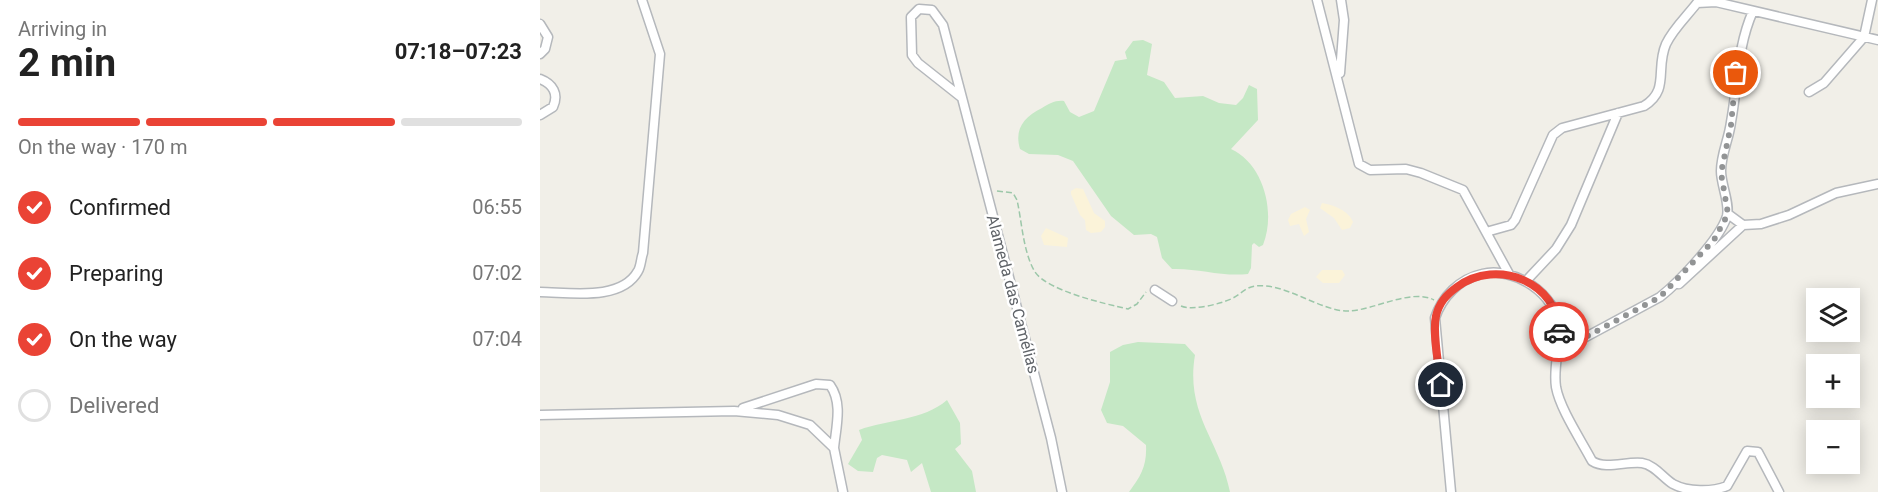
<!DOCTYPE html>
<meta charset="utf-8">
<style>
:root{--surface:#fff;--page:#f2f2f2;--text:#222;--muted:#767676;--line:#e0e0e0;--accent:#ea4335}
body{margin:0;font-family:Roboto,sans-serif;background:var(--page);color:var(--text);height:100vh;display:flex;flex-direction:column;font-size:22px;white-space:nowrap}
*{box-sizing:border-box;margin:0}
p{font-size:20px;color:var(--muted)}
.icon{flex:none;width:33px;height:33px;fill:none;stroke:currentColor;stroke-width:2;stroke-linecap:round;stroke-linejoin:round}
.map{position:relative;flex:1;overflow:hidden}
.panel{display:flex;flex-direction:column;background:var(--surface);width:540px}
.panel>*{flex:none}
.fabs{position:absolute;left:1266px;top:288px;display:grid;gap:12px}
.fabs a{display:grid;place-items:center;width:54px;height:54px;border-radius:0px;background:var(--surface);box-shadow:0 3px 15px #0003;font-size:30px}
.pin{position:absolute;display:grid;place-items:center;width:51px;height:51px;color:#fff;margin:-26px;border:3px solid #fff;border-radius:50%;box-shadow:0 2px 6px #0007}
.courier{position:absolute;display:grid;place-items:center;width:60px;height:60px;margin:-30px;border:4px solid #ea4335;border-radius:50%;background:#fff;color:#222;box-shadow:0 2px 8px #0007}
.head em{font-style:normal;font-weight:700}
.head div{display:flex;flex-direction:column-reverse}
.head{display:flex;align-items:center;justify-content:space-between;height:102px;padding:0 18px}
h1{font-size:39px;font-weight:700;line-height:45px}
.bar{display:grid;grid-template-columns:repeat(4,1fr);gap:9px 6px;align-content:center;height:72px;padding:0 18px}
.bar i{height:8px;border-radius:4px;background:var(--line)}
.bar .active{background:var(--accent)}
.bar p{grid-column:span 4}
ol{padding:0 18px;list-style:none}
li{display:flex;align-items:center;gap:18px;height:66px}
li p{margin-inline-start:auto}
li .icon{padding:6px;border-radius:50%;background:var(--accent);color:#fff;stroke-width:4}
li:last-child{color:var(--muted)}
li i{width:33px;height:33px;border:3px solid var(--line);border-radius:50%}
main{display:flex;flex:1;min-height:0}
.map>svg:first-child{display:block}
.green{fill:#c5e8c5}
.sand{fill:#fbf3d9}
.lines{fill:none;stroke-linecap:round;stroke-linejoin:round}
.street-casing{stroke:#b5b8bc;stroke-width:11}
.path{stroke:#9cc7a9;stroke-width:1.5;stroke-dasharray:6 3;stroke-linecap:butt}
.street{stroke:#fff;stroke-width:8}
.done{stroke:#929495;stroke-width:6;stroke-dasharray:0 10.8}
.route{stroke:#ea4335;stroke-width:8}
.labels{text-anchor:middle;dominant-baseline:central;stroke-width:5;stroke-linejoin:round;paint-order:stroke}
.street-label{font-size:16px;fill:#5f6368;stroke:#fff}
</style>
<main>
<section class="panel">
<div class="head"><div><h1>2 min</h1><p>Arriving in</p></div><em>07:18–07:23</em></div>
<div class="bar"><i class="active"></i><i class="active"></i><i class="active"></i><i></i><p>On the way · 170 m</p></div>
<ol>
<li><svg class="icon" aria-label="check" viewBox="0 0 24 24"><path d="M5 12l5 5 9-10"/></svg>Confirmed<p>06:55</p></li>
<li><svg class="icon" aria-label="check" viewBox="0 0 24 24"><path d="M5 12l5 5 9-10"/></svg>Preparing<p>07:02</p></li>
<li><svg class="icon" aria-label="check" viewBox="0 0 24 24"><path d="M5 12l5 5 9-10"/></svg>On the way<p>07:04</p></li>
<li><i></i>Delivered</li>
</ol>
</section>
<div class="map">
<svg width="1338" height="492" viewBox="0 0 1338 492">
<rect width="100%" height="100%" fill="#f1efe8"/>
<path class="green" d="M603 40 612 44 607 75 624 82 635 98 663 96 679 103 696 105 703 98 709 85 717 89 718 120 691 149C724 164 736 213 723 245L719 247 714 243 712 245 711 268 708 274C682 277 658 268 632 269L622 258 617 237 611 234 594 235 571 216 533 161 518 155 489 154 480 149C474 129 484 117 502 108 509 104 515 100 524 101L530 112 539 117 554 111 575 61 587 59 585 52 593 41Z
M598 342 645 344 655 355C645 414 680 441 690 492H589C601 476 607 466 606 445L583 426 567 423 561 410 570 382V352L583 345Z
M407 400 420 423 421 444 415 449 432 471 436 492H391L382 463 371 472 367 460 342 455 337 458 333 472 318 471 308 464 322 440 319 430C348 419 383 421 407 400Z"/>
<path class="sand" d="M536 188 543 189 554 213 565 221V227L561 232 551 233 546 230 545 220 540 215 531 194V191Z
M782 203C794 205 809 211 813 222L810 228 802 230 794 218 780 208Z
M765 207 770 210 766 219 769 232 764 236 759 224 750 226 748 220 751 214Z
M506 228 528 238 527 247 504 245 501 236Z
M782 270H802L805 275 799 283H783L776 277Z"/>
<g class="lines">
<defs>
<path id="street" d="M777 0 819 164 830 170 866 169 881 173 923 190 969 274
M0 24 8 37 5 49 0 54
M800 73 804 20 801 0
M0 79C13 84 19 94 13 107L0 115
M1269 92 1284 83 1324 37 1332 0
M421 97 378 63 372 55 371 17 379 9 392 10 403 25 511 438 522 492
M1188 214 1203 225
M946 232 971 225 975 220 1013 135 1022 128 1104 106C1130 90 1115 69 1126 44 1133 29 1147 16 1157 3L1176 2 1338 40
M986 281 1016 249 1031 225 1078 113
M1139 284 1203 225 1221 224 1249 215 1296 193 1338 184
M615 290 632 301
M0 292C28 292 81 302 98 271 101 266 101 258 103 253L120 54 102 0
M1018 352 1120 297C1139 282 1180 239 1187 216 1190 203 1181 185 1181 171 1181 154 1189 139 1191 122 1198 84 1197 47 1213 11
M203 408 276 384 290 385C303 403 296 427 294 448
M0 415 194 411 238 415 270 425 294 448 303 492
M911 492 895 318C902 297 919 279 942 274 974 266 1017 294 1019 328 1020 347 1013 368 1016 387 1020 409 1041 440 1052 461 1066 470 1086 461 1102 463 1115 465 1123 478 1133 484 1148 492 1172 492 1187 486L1207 451 1218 452 1239 492"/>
</defs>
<use href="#street" class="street-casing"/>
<path class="path" d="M457 191 473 193 477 200C482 222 483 252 495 272 508 291 566 304 588 309L597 304 606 292
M641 306C652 311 680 304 691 299 700 295 704 288 715 286 745 282 781 312 809 311 834 310 872 288 894 300"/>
<use href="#street" class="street"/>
</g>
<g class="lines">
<path class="done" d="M1019 332 1018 352 1120 297 1174 240 1188 214 1181 173 1191 125 1196 73"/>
<path class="route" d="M901 385C899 366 892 333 896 316 899 303 906 295 917 287 957 257 1019 283 1019 332"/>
</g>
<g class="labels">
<g class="street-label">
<text transform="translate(473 294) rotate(75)">Alameda das Camélias</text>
</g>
</g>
</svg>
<div class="fabs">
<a><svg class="icon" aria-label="layers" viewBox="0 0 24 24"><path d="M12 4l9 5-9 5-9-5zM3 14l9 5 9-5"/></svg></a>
<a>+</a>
<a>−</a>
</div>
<div class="pin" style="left:1196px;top:73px;background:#ea580c"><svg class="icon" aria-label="bag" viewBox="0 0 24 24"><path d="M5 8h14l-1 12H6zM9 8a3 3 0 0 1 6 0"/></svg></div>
<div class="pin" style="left:901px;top:385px;background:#1f2937"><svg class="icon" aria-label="home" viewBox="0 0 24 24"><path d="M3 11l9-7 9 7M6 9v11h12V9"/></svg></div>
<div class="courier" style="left:1019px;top:332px"><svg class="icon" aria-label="car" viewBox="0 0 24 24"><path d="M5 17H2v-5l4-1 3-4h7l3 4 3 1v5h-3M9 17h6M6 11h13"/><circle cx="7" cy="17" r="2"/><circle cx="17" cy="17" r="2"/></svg></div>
</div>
</main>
